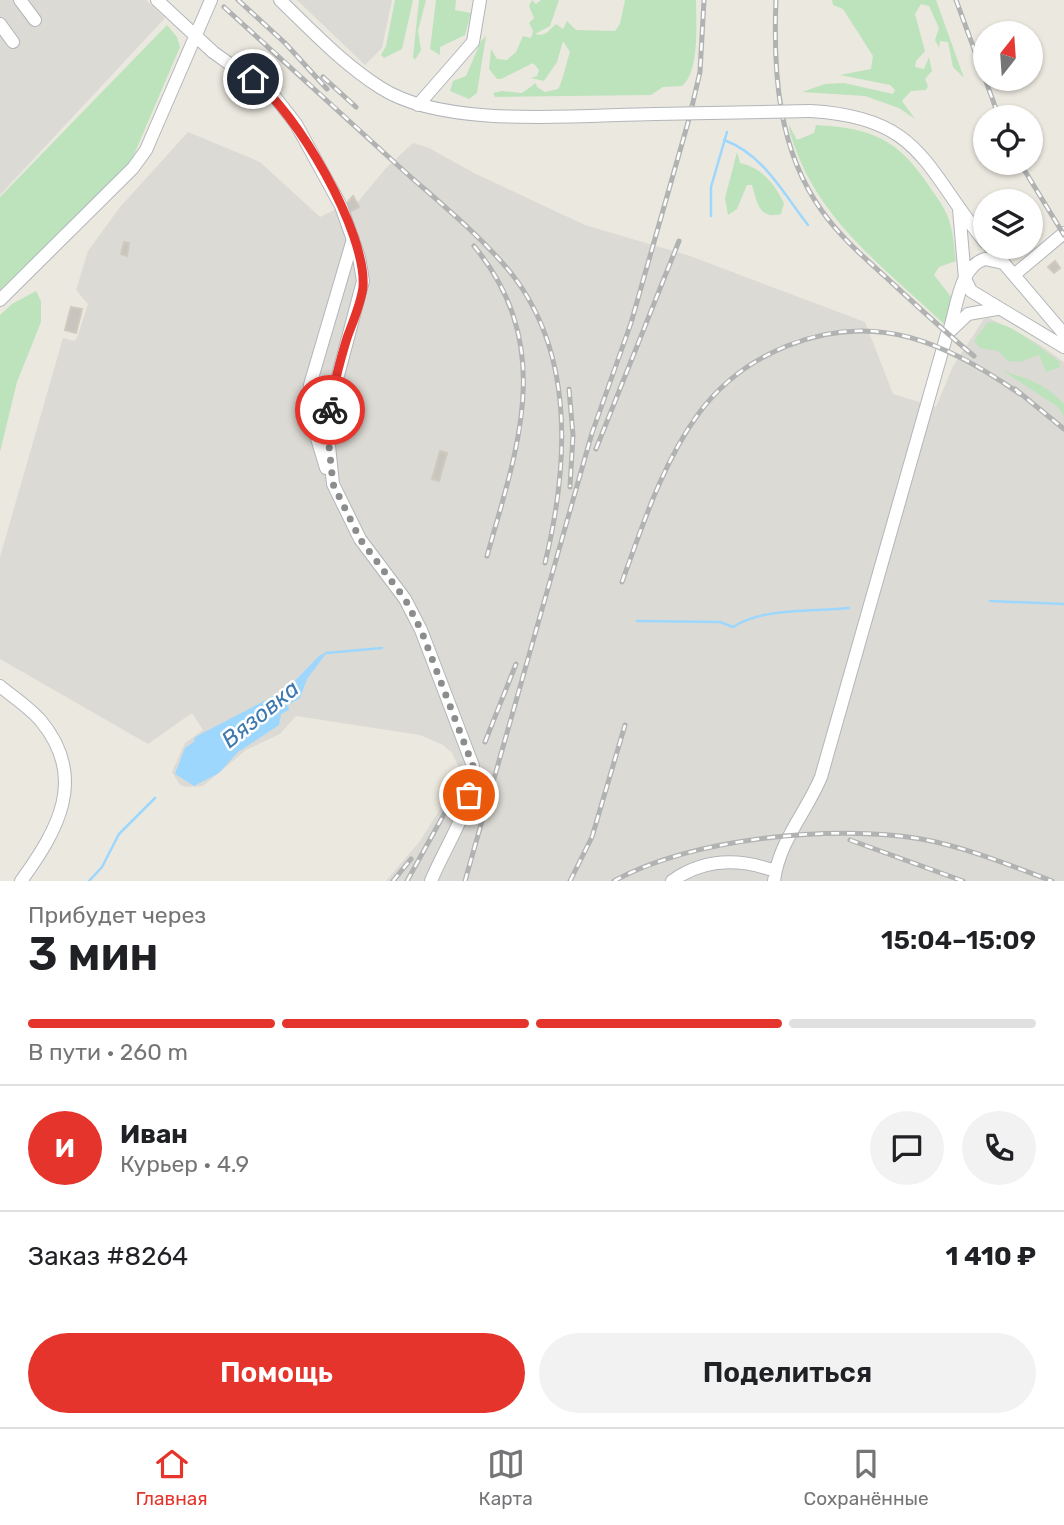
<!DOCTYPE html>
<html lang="ru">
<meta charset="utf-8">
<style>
:root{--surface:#fff;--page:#f2f2f2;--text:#202124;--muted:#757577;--line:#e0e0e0;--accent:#e5342c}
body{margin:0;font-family:Rubik,sans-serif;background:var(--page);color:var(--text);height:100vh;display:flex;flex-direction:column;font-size:26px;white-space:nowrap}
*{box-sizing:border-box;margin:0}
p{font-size:23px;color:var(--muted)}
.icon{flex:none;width:38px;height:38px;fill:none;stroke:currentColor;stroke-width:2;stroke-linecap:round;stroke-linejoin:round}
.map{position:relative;height:881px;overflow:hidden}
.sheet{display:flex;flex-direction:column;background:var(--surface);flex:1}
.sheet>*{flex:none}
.needle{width:46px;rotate:17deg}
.buttons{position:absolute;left:973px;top:21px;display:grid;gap:14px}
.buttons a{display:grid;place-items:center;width:70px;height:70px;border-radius:50%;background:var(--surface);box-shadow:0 2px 5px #0004;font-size:35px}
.pin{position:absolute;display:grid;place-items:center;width:60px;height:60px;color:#fff;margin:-30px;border:4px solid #fff;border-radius:50%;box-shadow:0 2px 7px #0007}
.courier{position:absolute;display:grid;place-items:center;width:70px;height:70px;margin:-35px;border:5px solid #e5342c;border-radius:50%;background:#fff;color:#222;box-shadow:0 2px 9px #0007}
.head em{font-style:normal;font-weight:600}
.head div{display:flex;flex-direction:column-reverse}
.head{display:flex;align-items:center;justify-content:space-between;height:119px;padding:0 28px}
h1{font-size:46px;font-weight:600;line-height:52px}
.bar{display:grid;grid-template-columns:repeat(4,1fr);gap:10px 7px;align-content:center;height:84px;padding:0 28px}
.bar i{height:9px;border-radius:5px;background:var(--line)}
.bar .current{background:var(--accent)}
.bar p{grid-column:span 4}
.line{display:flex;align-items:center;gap:18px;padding:0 28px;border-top:2px solid var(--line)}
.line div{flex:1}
.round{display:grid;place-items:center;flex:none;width:74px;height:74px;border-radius:37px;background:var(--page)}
.button{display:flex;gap:14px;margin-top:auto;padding:14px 28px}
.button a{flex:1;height:80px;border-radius:42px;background:var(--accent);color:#fff;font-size:28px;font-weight:600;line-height:80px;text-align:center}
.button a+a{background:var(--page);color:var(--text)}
.tabs{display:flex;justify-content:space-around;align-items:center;height:98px;border-top:2px solid var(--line);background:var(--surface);font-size:19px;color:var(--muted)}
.tabs a{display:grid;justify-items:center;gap:4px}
.tabs .current{color:var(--accent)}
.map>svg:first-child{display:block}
.industrial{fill:#dcdad4}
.green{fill:#bde3bc}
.water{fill:#9ed7fd}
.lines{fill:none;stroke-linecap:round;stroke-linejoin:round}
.stream{stroke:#9ed7fd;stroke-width:2.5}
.building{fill:#c8c5bf;stroke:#d0cabe;stroke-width:2}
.minor-casing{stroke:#b2b6ba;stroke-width:14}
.minor{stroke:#fff;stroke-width:12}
.rail-casing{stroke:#b1b2b2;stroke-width:5}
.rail{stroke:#fff;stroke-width:2.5;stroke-dasharray:8;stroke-linecap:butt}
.minor-bridge-casing{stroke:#b2b6ba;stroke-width:14;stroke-linecap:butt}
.minor-bridge{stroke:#fff;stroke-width:12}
.done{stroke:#8b8d8c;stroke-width:7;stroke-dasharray:0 12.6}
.route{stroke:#e5342c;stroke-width:9}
.labels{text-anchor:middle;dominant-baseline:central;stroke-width:5;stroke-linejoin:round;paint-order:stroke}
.water-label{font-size:23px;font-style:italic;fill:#3d78ae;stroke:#fff}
</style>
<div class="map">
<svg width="1064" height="881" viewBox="0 0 1064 881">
<rect width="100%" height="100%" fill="#ebe8df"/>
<path class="industrial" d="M0 0H146L165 18 0 195Z
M297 0H392L382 48 365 65Z
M188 132 260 162 320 217 349 203 347 200 353 196 357 203 386 168 413 143 429 148 474 173 585 225 690 256 865 322 893 394 936 407 953 366 984 319 989 318 1037 343 1064 362V881H386L420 841 462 774 452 753 443 745 420 735 296 716 280 734 246 750 203 786 186 787 180 785 172 772 185 743 203 730 192 713 148 744 0 659V557L63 338 74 341 77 338 88 304 76 290 88 251 120 207Z"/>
<path class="green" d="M395 0H413L402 49 384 58 381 55 386 46Z
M419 0H426L418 31 421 50 415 60 413 57Z
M436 0H456L455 10 471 13 465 35 440 47V55L430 49Z
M532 0 536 4 541 0H559L550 26 535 34C546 37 549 30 556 24L563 29 567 21 576 30 615 31 620 24 625 0H696C696 21 700 72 682 86L663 87 651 95 495 97 493 93 502 91 522 93 536 83 537 87 545 92 558 89C562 84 567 60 570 52L563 41 557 62 544 81 531 78 537 76 539 70 533 63 501 79H497L489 69 491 49 497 59 507 60 516 52 523 36 531 38 533 31 529 23 534 18 529 6Z
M832 0H936L964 78 953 67 948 42 940 41 939 48 935 40 939 28 929 6 921 4 915 14 925 51 916 61 915 67 924 69 929 57 932 71 925 79 928 86 926 90 911 91 902 101 915 119 899 108 865 96 802 92 825 84 844 83 893 94 895 90 890 85 840 75 871 69 873 56 843 9 833 5Z
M167 25 177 37 180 47 130 164 0 291V197Z
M486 36 477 93 469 99 450 91 453 81 466 76 481 41Z
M789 125 797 140 814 133 816 125C872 128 898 139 929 186 937 198 947 210 950 224 954 236 954 249 956 261L939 267 934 275 952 298 945 325C889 272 823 224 796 150 793 142 789 132 789 125Z
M737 152 740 163C762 168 774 183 784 203L781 214C758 220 757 201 752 185H747L737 209 728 215 725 198Z
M36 291 41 301V322L17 382 0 452V315L12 304Z
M988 322C1011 321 1040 349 1059 361L1060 367 1046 372 1039 355 1020 362 1008 361 998 351 980 348 974 341Z
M1003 371C1029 379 1045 384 1064 404V417L1058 407Z"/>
<path class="water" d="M328 651 307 679 300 698 288 705 289 710 281 714 279 725 238 752 219 773 194 786 175 774 185 748 195 741 193 740 197 736 287 689 319 656Z"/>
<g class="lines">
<path class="stream" d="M724 140C763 154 783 193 808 225
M711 216V187L727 132
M990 601 1064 604
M637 621 720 622 733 627C763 607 813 612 849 608
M326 653 382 648
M89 881 102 867 119 834 155 798"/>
</g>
<path class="building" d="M353 196 359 207 350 212 346 205Z
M124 242 129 243 127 256 121 254Z
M1055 261 1060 268 1054 273 1048 267Z
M71 307 82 309 76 333 65 330Z
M440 451 447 453 439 481 432 479Z"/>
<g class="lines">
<defs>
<path id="minor" d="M20 0 35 20
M157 0 213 52 275 97 296 124 341 206 359 257 363 281 332 398 328 436 333 484 360 539 405 599 421 630 473 766C475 805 445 846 431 881
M280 0C312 31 343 64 381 88 445 129 578 115 655 114
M0 24 13 42
M418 105 473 42 480 0
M810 111C922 117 924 168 985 242
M959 209 965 279 971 291 1064 347
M990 247 1064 334
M1014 275 1064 233
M0 300 133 168 146 150 211 0
M950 328C957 306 960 266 985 259L1003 263
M326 468 313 425 310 385 353 239
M0 686C13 697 30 708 41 721 88 778 58 830 21 881
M672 881C704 858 739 858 775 871
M774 881C779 841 806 813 821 777L947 334 968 314 997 309"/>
</defs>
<use href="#minor" class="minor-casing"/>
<use href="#minor" class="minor"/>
<defs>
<path id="rail" d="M238 0 285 43 327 89
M776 0C773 73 778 150 822 211 841 238 866 259 890 281 917 306 945 332 974 356
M956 0 999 117
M224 7C284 61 344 116 404 171 441 204 480 235 511 273 576 355 568 468 545 563
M323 77 356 107
M1020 163 1064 235
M474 246C556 346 518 446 487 556
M569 389 573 435 570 487
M1015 389 1064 429
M596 449 679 241
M622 582C643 524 663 462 699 413 722 382 752 360 787 346 876 310 947 343 1020 394
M485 742 516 664
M850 840 963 881
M393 881 411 859
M407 881 448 807
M465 881 592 433 631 323 689 119 700 72 704 0
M570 881 592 837 625 725
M614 881C692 838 834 824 921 839 966 847 1009 865 1052 881"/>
</defs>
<use href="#rail" class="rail-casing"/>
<use href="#rail" class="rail"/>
<defs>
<path id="minor-bridge" d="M655 114 810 111"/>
</defs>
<use href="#minor-bridge" class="minor-bridge-casing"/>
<use href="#minor-bridge" class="minor-bridge"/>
</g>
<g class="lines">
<path class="done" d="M330 410 328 436 333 484 360 539 405 599 421 630 473 766 469 795"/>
<path class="route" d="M253 79C296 111 367 232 363 287 361 304 353 321 347 338 340 361 333 385 330 410"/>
</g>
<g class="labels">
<g class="water-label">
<text transform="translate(260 714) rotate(-39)">Вязовка</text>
</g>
</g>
</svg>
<div class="buttons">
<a><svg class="needle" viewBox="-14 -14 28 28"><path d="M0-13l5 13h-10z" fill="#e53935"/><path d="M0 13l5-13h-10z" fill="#757577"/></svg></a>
<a><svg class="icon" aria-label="locate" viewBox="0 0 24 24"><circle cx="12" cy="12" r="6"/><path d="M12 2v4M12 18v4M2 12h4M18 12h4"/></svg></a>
<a><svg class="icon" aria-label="layers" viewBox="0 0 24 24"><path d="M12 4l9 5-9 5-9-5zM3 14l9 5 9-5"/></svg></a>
</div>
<div class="pin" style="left:469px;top:795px;background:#ea580c"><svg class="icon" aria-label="bag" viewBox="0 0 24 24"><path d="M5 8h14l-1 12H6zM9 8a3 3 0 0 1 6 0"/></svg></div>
<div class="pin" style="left:253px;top:79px;background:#1f2937"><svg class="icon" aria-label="home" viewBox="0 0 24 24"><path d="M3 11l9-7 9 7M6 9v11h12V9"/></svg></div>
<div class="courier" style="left:330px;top:410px"><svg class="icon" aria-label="bike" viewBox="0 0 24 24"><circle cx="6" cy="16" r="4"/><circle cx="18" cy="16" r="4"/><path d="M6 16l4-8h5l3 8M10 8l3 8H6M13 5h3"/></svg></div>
</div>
<section class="sheet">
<div class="head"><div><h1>3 мин</h1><p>Прибудет через</p></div><em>15:04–15:09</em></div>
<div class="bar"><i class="current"></i><i class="current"></i><i class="current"></i><i></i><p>В пути · 260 m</p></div>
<div class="line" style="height:126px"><b class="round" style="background:var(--accent);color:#fff">И</b><div><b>Иван</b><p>Курьер · 4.9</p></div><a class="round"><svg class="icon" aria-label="chat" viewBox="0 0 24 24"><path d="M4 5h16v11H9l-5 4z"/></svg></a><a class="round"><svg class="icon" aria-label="phone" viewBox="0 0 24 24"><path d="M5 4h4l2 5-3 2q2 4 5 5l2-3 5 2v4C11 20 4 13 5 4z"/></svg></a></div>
<div class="line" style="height:91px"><div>Заказ #8264</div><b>1 410 ₽</b></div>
<div class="button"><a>Помощь</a><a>Поделиться</a></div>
</section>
<nav class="tabs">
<a class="current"><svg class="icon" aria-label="home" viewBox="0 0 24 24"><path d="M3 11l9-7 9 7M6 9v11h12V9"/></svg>Главная</a>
<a><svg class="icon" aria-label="map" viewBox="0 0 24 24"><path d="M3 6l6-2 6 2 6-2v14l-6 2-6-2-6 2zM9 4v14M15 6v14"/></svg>Карта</a>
<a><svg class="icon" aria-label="saved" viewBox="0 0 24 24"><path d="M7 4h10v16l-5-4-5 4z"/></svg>Сохранённые</a>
</nav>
